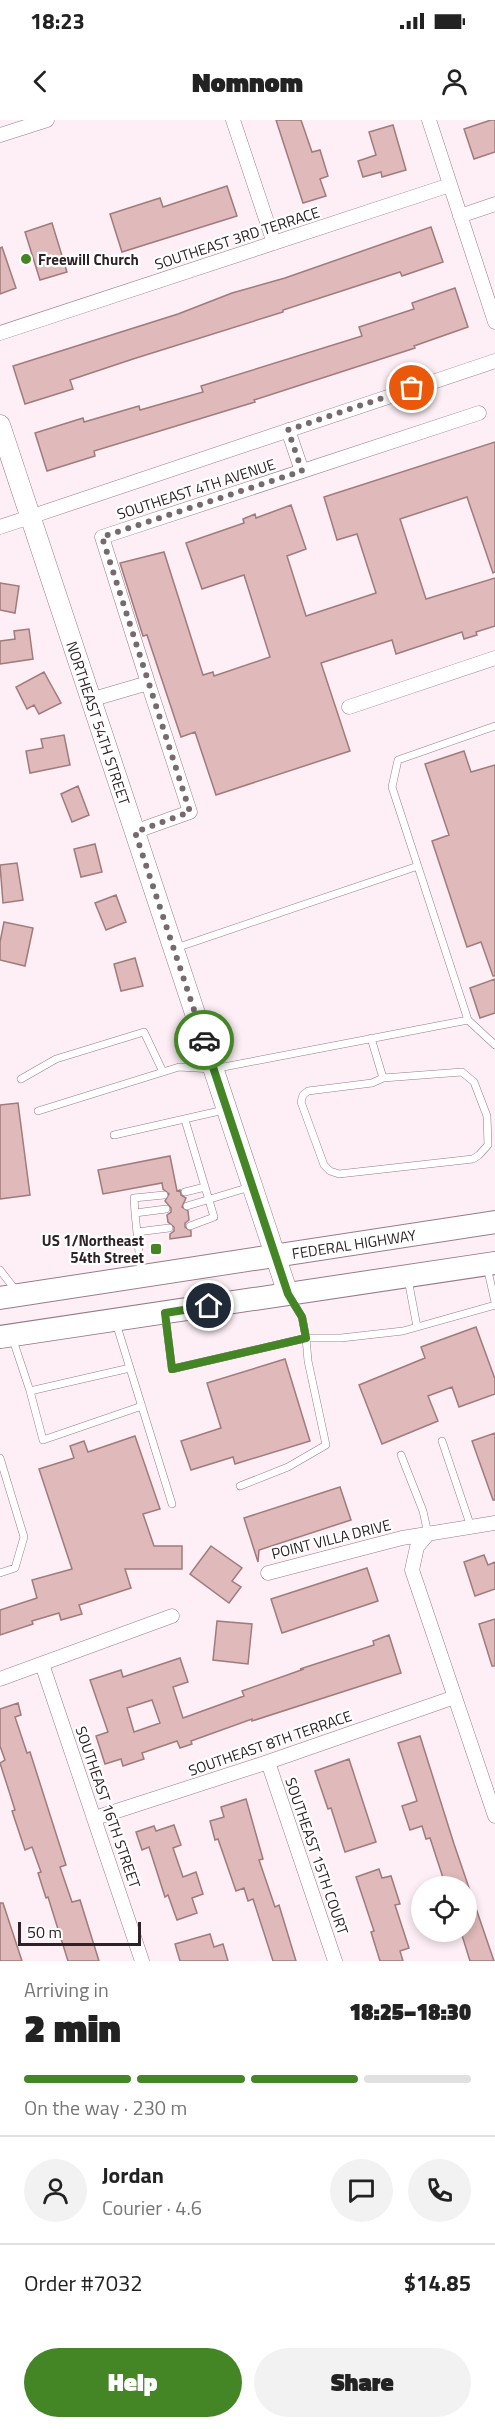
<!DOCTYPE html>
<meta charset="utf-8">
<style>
:root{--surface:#fff;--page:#f2f2f2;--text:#222;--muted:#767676;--line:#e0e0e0;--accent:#448526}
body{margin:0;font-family:"Titillium Web",sans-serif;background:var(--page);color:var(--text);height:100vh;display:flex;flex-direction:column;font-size:22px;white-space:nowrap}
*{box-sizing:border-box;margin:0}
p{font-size:20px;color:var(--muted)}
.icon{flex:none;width:33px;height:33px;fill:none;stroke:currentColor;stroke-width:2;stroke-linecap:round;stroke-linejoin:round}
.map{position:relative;height:1841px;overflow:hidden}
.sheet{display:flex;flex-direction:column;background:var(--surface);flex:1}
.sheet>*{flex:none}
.fabs{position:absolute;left:411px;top:1756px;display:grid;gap:12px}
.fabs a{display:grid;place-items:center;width:66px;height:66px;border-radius:50%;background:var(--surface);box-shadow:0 3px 9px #0003;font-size:30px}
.scale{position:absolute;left:18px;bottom:15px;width:123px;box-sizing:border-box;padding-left:6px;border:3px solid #2e2127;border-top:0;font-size:16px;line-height:21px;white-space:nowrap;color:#2e2127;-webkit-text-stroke:4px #fff;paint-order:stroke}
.pin{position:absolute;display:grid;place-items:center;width:51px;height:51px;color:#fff;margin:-26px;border:3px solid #fff;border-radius:50%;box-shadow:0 2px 6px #0007}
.courier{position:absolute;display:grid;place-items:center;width:60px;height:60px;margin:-30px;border:4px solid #448526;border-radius:50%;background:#fff;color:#222;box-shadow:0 2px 8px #0007}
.headline em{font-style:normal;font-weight:800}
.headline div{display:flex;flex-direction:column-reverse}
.headline{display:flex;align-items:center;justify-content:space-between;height:102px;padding:0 24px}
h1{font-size:39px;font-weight:800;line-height:45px}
.bar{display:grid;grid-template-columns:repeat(4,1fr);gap:9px 6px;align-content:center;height:72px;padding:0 24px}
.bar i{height:8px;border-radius:4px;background:var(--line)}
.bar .selected{background:var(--accent)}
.bar p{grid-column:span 4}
.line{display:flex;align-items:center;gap:15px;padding:0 24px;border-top:2px solid var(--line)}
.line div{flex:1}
.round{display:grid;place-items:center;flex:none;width:63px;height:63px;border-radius:32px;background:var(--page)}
.action{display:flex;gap:12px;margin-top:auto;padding:12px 24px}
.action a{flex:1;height:69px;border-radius:36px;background:var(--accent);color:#fff;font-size:24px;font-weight:800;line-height:69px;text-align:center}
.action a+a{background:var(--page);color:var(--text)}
.status{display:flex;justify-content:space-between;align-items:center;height:42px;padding:0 30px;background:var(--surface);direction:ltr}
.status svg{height:16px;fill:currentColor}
header{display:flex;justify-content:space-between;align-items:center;height:78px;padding:0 24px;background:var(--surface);font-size:27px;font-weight:800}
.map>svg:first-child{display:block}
.building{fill:#e0b9ba;stroke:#9f7b7c;stroke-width:1.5;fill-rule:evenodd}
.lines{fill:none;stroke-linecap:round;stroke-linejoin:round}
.lane-casing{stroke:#997a8a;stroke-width:8}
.street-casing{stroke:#997a8a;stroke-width:15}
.secondary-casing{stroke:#997a8a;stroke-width:21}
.primary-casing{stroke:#997a8a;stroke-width:24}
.lane{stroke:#fff;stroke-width:7}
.street{stroke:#fff;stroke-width:14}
.secondary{stroke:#fff;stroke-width:20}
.primary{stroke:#fff;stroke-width:22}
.done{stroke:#77696f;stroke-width:6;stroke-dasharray:0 10.8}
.route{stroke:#448526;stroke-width:8}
.poi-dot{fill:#448526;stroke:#fff;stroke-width:2}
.labels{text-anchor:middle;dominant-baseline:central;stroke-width:4.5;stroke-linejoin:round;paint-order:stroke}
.street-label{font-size:15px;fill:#2e2127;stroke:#fff}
.poi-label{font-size:15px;font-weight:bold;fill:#2e2127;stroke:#fff;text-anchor:start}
</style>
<div class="status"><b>18:23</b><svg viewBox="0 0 49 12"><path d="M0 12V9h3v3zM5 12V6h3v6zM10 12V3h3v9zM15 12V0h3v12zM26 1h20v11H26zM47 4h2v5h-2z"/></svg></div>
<header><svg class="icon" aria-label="back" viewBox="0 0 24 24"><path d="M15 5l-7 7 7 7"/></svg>Nomnom<svg class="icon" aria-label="person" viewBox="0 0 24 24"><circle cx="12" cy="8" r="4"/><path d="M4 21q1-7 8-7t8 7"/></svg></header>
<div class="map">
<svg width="495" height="1841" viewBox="0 0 495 1841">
<rect width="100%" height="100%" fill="#feeff6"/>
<path class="building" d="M276 0H301L312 32 320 30 328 56 320 59 326 76 303 83Z
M491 0H495V32L474 39 464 9Z
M393 5 406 50 382 57 381 52 363 57 358 41 376 35 369 12Z
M227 66 237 96 122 132 110 94 160 78 163 87Z
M52 103 67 152 40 160 25 112Z
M431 107 443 142 402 156 400 152 283 190V192L133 239 70 260 73 269 25 284 13 246 178 194 232 173 285 158Z
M2 127 16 168 0 174V128Z
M455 168 468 207 414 226 415 228 254 280 255 282 94 331 95 336 47 351 35 313 83 298 84 302 139 286 140 290 203 272 201 266 362 216 359 207 414 189 412 183Z
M495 322V452L493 453 467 377 400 399 426 479 495 458V506L476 512 477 515 464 519 462 512 396 534 392 520 321 543 350 631 216 675 195 612 181 617 147 515 143 516 120 443 164 432 203 555 213 552 214 556 270 537 244 455 202 469 186 423 244 403 243 399 255 394 256 398 291 385 306 429 287 436 306 496 376 473 357 414 337 420 324 377Z
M0 463 19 466 15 493 0 490Z
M29 509 33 539 0 544V521L15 519 14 511Z
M44 552 61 583 39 594 34 585 27 589 16 567Z
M64 615 70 645 30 653 26 631 43 628 41 619Z
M464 631 471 652 495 645V856H493L481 822 467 827 432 721 449 715 425 644Z
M78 666 89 695 72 702 61 674Z
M95 724 102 752 81 757 74 729Z
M17 743 23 780 3 783 0 745Z
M116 775 126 802 106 810 95 783Z
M4 802 33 808 25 846 0 840V822Z
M135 838 143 866 121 871 114 844Z
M495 859V893L480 898 470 868Z
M18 983 30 1075 0 1079V985Z
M170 1036 177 1071 180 1070 181 1075 186 1078 182 1087 188 1091 189 1100 185 1103V1107L191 1111V1116L170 1119V1114L174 1111V1107L168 1102 167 1095 171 1092V1088L165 1081 169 1074 163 1069 162 1063 103 1074 98 1050Z
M476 1207 495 1259V1274L459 1287 452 1267 428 1276 438 1301 382 1324 359 1265 425 1238 421 1227Z
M285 1239 310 1321 235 1344 233 1337 191 1350 181 1321 221 1308 207 1263Z
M495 1313V1380H493L472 1321Z
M135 1316 160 1389 143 1394 154 1426H182V1449H125L131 1468 79 1485 82 1494 61 1500 59 1493 32 1501 33 1504 0 1515V1490L37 1478 32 1460 72 1449 39 1349 74 1338 70 1326 84 1321 88 1332Z
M340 1367 351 1400 259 1430 258 1442 244 1398Z
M211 1426 242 1448 232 1461 241 1467 229 1483 190 1454Z
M484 1435 488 1445 495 1442V1469L475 1476 464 1442Z
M367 1448 378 1481 282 1513 271 1479Z
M495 1499V1546H492L479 1504Z
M217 1501 252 1504 248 1544 213 1540Z
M389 1515 401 1553 252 1601V1599L191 1621 192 1624 180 1628 177 1621 142 1633 144 1639 123 1646 121 1639 105 1644 96 1616 108 1612 90 1560 121 1550 123 1557 180 1538 188 1562 173 1567 183 1598 244 1576 242 1571 304 1549H300L374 1525 373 1521ZM152 1580 160 1603 134 1612 127 1588Z
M18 1583 21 1595 15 1597 27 1633 30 1632 66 1745 60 1747 72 1782 80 1780 99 1841H68L48 1777 46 1778 38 1753 41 1752 32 1727 25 1730 12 1691 15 1690 0 1643 5 1640 0 1626V1589Z
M420 1616 454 1724 494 1841H470L461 1812H466V1767H446L430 1718 426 1719 422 1706 410 1710 402 1686 417 1681 398 1623Z
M349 1639 376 1722 345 1732 331 1688 328 1689 315 1651Z
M246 1679 263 1739 259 1740 275 1787 279 1785 296 1841H273L253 1779 248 1781 244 1768 236 1771 218 1719 215 1720 210 1701 224 1697 221 1687Z
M174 1705 181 1725 173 1728 183 1757 196 1752 203 1774 192 1778 197 1793 177 1800 168 1775 165 1777 149 1727 142 1730 136 1712 154 1706 156 1711Z
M379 1749 382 1758 391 1756 400 1784 395 1785 409 1828 400 1831 403 1841H380L371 1812 374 1811 356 1757Z
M0 1783H3L22 1841H0Z
M210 1814 214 1827 223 1824 228 1841H180L175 1824Z"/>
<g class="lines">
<defs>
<path id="lane" d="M495 606 398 640 392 667 468 900 495 925
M176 828 418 746
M371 918 383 958 372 963 308 971 303 975 301 982 324 1045 330 1051 339 1054 473 1039 479 1035 488 1025 487 996 474 962 462 952 383 958
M21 959 56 939 144 912 163 952
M38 991 179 947 213 949 468 900
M185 1000 214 1097 190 1106
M114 1015 224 990
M185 1072 205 1067
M187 1086 250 1067
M135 1093 134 1078 164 1075
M137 1112 169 1108
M487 1147 495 1182
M0 1150 17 1172
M141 1152 135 1093 166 1089
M408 1159 417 1207
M289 1176 302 1197 306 1218H341L403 1211 495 1185
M165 1194 172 1249 306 1218 308 1241 326 1325 288 1347 240 1366
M116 1203 172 1384
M13 1220 30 1271 130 1248
M30 1271 43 1320 142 1286
M442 1321 471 1407
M401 1335 423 1391 428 1414
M0 1338 24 1417 15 1448 0 1453"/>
<path id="street" d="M233 0 274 123
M429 0 495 202
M0 15 47 0
M460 96 495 84
M0 213 450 65
M288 310 302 351
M0 407 495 241
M148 563 102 417 479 293
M90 580 148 563 190 692 134 712
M349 587 495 538
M428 1414 417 1427 412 1450 495 1696
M268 1453 402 1418 495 1403
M42 1544 142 1841
M0 1559 172 1496
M268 1642 335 1841
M95 1698 268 1642 455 1577"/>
<g id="secondary">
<path id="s1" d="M0 305 288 1174"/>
</g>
<g id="primary">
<path id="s2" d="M0 1178 495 1102"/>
<path d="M0 1217 495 1143"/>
</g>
</defs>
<use href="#lane" class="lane-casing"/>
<use href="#street" class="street-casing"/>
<use href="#secondary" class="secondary-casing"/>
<use href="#primary" class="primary-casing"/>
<use href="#lane" class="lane"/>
<use href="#street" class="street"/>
<use href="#secondary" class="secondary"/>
<use href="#primary" class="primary"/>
</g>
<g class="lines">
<path class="done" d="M204 920 135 712 190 692 102 417 302 351 288 310 412 268"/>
<path class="route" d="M204 920 288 1174 302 1197 306 1218 172 1249 165 1193 209 1186"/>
</g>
<g class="poi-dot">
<circle cx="26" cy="139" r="6"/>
<rect x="150" y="1123" width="12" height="12" rx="3"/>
</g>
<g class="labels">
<g class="street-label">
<text transform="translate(237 118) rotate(-18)">SOUTHEAST 3RD TERRACE</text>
<text transform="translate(196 369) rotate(-18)">SOUTHEAST 4TH AVENUE</text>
<text stroke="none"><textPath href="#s1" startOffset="314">NORTHEAST 54TH STREET</textPath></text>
<text stroke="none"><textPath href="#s2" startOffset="358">FEDERAL HIGHWAY</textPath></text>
<text transform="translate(331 1419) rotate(-14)">POINT VILLA DRIVE</text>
<text transform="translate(270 1623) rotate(-19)">SOUTHEAST 8TH TERRACE</text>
<text transform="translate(108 1687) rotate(71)">SOUTHEAST 16TH STREET</text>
<text transform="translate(317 1736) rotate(71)">SOUTHEAST 15TH COURT</text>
</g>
<g class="poi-label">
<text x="38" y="139">Freewill Church</text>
<text x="144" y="1120" text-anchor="end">US 1/Northeast<tspan x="144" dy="17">54th Street</tspan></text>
</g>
</g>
</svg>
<div class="fabs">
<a><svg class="icon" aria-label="locate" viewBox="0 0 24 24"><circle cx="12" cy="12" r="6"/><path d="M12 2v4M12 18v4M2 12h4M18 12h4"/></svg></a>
</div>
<div class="scale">50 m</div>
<div class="pin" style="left:412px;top:268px;background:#ea580c"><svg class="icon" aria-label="bag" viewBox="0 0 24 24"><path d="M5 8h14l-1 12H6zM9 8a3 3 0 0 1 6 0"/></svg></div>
<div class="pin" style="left:209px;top:1186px;background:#1f2937"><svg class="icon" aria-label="home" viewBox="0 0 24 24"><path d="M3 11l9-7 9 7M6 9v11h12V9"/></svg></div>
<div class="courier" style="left:204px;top:920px"><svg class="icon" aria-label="car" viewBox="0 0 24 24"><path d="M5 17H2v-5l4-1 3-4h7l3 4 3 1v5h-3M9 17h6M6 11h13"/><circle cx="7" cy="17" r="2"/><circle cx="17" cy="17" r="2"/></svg></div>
</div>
<section class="sheet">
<div class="headline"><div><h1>2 min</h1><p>Arriving in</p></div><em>18:25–18:30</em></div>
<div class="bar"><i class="selected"></i><i class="selected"></i><i class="selected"></i><i></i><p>On the way · 230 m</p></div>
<div class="line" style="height:108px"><a class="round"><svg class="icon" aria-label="person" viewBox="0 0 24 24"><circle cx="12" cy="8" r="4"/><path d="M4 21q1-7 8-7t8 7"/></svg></a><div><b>Jordan</b><p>Courier · 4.6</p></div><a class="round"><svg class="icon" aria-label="chat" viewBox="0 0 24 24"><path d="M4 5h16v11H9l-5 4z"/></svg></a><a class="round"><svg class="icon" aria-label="phone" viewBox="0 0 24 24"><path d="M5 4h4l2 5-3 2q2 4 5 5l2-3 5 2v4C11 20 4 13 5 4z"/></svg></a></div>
<div class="line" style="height:78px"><div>Order #7032</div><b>$14.85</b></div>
<div class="action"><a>Help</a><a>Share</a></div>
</section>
